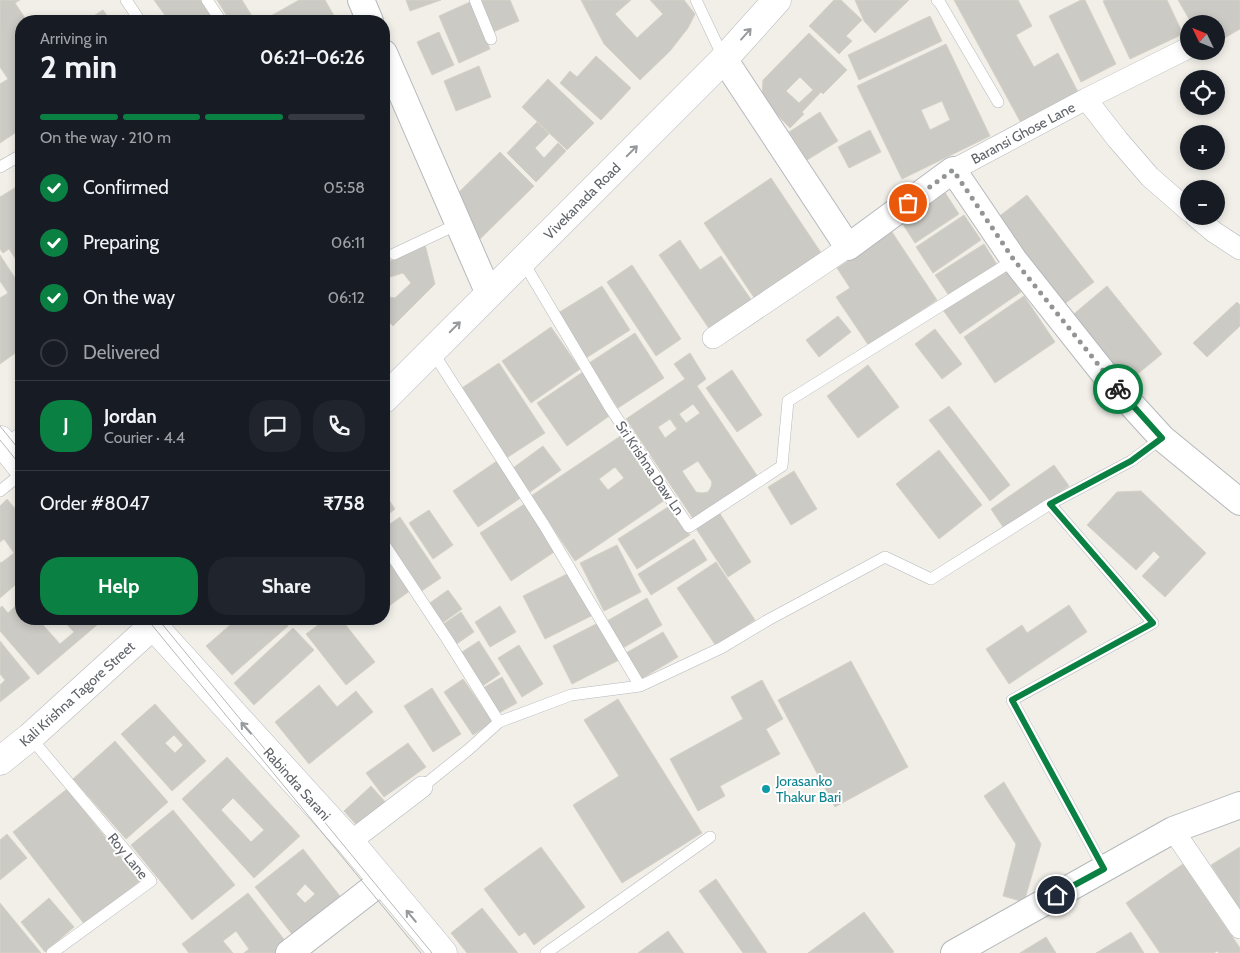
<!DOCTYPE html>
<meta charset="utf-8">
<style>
:root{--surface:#171b24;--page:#20242c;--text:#f1f3f6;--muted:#9ea1a6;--line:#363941;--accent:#0b8043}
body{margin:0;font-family:Cabin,sans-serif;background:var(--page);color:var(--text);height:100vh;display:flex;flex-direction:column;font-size:19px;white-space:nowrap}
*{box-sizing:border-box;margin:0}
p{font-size:16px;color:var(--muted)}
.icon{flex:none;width:28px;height:28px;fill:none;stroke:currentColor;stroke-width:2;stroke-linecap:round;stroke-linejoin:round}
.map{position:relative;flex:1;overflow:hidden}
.sheet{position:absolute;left:15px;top:15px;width:375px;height:610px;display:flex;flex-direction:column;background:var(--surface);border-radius:20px;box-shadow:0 2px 8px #0003}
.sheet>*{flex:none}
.needle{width:32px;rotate:313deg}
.fabs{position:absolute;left:1180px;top:15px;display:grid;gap:10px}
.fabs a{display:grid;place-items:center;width:45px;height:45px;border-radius:50%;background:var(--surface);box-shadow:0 2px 8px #0003;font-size:25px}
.pin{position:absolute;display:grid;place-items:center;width:42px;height:42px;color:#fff;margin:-21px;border:2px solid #fff;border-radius:50%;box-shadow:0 1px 5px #0007}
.courier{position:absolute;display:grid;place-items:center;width:50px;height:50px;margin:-25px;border:4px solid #0b8043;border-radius:50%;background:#fff;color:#222;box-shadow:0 1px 6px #0007}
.headline em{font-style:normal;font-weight:800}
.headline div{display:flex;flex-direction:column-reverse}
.headline{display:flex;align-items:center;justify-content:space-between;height:85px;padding:0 25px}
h1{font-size:32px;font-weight:800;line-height:38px}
.bar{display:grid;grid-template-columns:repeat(4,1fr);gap:8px 5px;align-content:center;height:60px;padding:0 25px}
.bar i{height:6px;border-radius:4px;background:var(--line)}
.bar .active{background:var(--accent)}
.bar p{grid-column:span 4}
.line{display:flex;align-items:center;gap:12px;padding:0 25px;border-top:1px solid var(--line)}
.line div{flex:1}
.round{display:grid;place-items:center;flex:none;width:52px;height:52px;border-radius:20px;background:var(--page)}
ol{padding:0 25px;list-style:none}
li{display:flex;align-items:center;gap:15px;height:55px}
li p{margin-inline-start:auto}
li .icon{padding:5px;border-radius:50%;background:var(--accent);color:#fff;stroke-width:4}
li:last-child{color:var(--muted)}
li i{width:28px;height:28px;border:2px solid var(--line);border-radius:50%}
.button{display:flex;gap:10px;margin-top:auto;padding:10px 25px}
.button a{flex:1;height:58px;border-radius:20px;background:var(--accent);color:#fff;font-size:20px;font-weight:800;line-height:58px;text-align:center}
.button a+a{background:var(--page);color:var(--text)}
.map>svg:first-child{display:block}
.building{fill:#cccac5;stroke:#d6d1c6;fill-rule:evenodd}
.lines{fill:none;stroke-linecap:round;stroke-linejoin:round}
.service-casing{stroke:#b5b8bc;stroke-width:12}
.minor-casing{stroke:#b5b8bc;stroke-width:22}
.tertiary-casing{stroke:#b5b8bc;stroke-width:28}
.secondary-casing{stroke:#b6babf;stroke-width:29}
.service{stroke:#fff;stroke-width:11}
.minor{stroke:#fff;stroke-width:21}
.tertiary{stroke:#fff;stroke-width:26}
.secondary{stroke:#fff;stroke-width:28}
.tram{stroke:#b6b7b8;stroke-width:1}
.oneway{stroke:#979a9d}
.done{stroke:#929495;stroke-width:5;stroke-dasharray:0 9}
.route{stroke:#0b8043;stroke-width:6}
.culture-dot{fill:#0f9aa8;stroke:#fff;stroke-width:2}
.labels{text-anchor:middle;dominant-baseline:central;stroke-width:4;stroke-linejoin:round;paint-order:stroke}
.street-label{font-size:14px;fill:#5f6368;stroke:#fff}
.culture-label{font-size:14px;fill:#0d838f;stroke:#fff;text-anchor:start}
</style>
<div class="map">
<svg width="1240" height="953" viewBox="0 0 1240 953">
<rect width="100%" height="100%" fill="#f1efe8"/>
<path class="building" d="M0 0H20L15 3 27 21H21V129L0 143V84L8 79 0 67Z
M154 0H202L216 21H169Z
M217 0H242L255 21H230Z
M299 0H325L337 21H262Z
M406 0H441L410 11Z
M480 0H510L519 21 493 32Z
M581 0H631L615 14 637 38 663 14 650 0H684L695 14 688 28 670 51 640 80 604 44Z
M834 0H841L862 20 846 36 852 41 839 54 809 26Z
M855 0H909L875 33 864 21Z
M954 0H1018L1032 26 1016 35 1034 67 1058 53 1078 92 1021 123Z
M1081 0H1085L1116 64 1081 82 1049 16Z
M1105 0H1167L1183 34 1130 59 1103 1Z
M1178 0H1240V29L1216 43V24H1192Z
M470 2 490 49 459 63 439 16Z
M103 10 111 21H86Z
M930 16 942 41 859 80 848 55Z
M439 32 454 65 432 75 417 42Z
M809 33 847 70 823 94 821 92 802 112 804 114 790 128 762 99 763 80ZM800 77 813 90 799 103 786 91Z
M946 44 990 136 902 179 857 86ZM942 101 950 120 930 130 921 110Z
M596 56 631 88 601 120 560 83 570 71 577 77Z
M479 66 491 97 456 111 444 81Z
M548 79 594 123 567 150 522 107Z
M820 112 838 141 807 160 789 132Z
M537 122 549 134 535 148 544 158 558 143 566 151 536 182 507 153Z
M870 130 881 152 849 168 838 147Z
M500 152 534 186 475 244 457 194Z
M771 178 824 257 757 302 704 223Z
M21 184V267L9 249 3 253 0 249V197Z
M944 191 959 214 915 243 900 220Z
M1027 195 1094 282 1059 308 993 221Z
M964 215 981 240 933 273 916 247Z
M892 232 937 300 869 346 836 297 850 288 837 268Z
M680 240 700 270 721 256 752 301 710 330 659 255Z
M425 244 435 284 393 326 384 317V296L395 298 411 283 403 273 390 277 384 281V264Z
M984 244 998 266 950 297 935 275Z
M0 255 21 287V349L0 364V298L8 293 0 281Z
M632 265 681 339 656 356 607 282Z
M1005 268 1021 292 960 334 943 310Z
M602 286 630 330 586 358 558 313Z
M1107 286 1162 354 1124 385 1069 318Z
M1024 296 1055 342 995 383 964 337Z
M1237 302 1240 305V326L1207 357 1193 343Z
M838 316 851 332 819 357 806 340Z
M551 327 580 369 531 403 502 361Z
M935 329 962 364 942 379 915 344Z
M635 333 664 378 618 408 589 363Z
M690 353 706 379 697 386 758 477 694 520 626 419 685 379 674 364ZM693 404 700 413 686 423 679 414ZM670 419 677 429 665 438 658 427ZM698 461 712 482 711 487 708 492 702 493 696 492 682 471Z
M499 363 545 433 505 459 459 390Z
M868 365 899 407 858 438 827 396Z
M732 370 762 415 737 432 706 388Z
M583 372 612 414 567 446 537 403Z
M949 406 1010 485 990 501 929 420Z
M622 435 665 500 575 561 531 496ZM615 467 624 478 608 490 599 479Z
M543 446 561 470 530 492 513 468Z
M939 450 982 505 939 539 896 484Z
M497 461 522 497 478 527 453 491Z
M1054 465 1069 486 1005 530 991 509Z
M794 471 817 509 791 525 768 487Z
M1141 491 1206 553 1165 597 1142 576 1160 557 1154 551 1136 570 1087 525 1117 492Z
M384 493 395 509 384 518Z
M7 499 21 516V580L0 598V562L1 563 14 553 4 539 0 542V506Z
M526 503 557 550 511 581 480 533Z
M671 505 690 535 637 569 618 539Z
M429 510 453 545 433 559 409 523Z
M719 512 751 562 728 577 695 527Z
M400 517 441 578 420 592 384 538V528Z
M694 539 707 560 651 595 638 574Z
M617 545 641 592 604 611 580 563Z
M389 558 411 590 389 606 384 598V561Z
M716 562 755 620 716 646 677 588Z
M571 572 593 615 545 639 523 596Z
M448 590 462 609 441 624 427 605Z
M647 598 662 625 623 648 607 621Z
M21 601V619H50L43 625 60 644 74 632 62 619H104L38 675 0 631V608L2 606 8 613Z
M1069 605 1087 632 1009 684 986 649 1022 625 1027 633Z
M500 606 516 632 490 647 475 622Z
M461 612 474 632 455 645 442 625Z
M237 619H282L288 626 232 675 206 646Z
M326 619H341L375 662 346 685 306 634Z
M600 622 619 660 572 684 553 646Z
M293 628 314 650 254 705 234 683Z
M663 632 678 657 641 679 626 653Z
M0 641 30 678 0 702V685L5 680 0 674Z
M479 641 500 674 481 687 459 654Z
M519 645 543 684 522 697 498 658Z
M851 661 908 767 835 807 778 700Z
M502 677 517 703 497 714 483 688Z
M463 679 493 722 473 735 444 692Z
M762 680 783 719 766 729 780 754 720 786 725 796 698 811 670 759 743 719 731 697Z
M319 685 337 707 356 691 373 712 309 764 275 722Z
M432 688 461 734 433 752 404 706Z
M618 699 702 833 622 883 573 805 619 776 584 720Z
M155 704 206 761 172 791 121 734ZM174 735 183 745 175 753 165 743Z
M115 741 168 802 126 839 73 779Z
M408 743 426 767 384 797 366 773Z
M227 757 300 836 254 878 182 799ZM233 798 264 830 251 842 221 810Z
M1004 782 1041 844 1024 902 1003 896 1016 844 984 796Z
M371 786 388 805 360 829 344 811Z
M67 789 140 881 85 925 13 832Z
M173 810 235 885 192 920 131 845Z
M7 834 27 858 0 880V840Z
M541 847 585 907 534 945 525 932 519 936 484 889Z
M1240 847V910L1211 865Z
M303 849 343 900 295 938 255 887ZM305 884 315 894 305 903 296 894Z
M1183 864 1240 948V953H1219L1217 951 1214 953H1160L1126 903Z
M716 879 767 953H743L699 891Z
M248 893 290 947 283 953H244L249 949 236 931 223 941 233 953H189L182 944Z
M49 898 74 927 45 952 21 922Z
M0 903 41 953H0Z
M482 908 518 953H467L451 933Z
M864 912 894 952 892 953H808Z
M668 931 684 953H638Z
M1131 932 1144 953H1096Z
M1046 937 1056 953H1020Z"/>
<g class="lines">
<defs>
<path id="service" d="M126 0 140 21
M207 0 221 21
M475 0 491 39
M696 0 724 59
M937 0 940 3 998 102
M0 167 21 155
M394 254 458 224
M522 260 609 406 689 527 782 466 788 401 1014 260
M432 351 544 525 640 686
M5 446 21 432
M0 491 21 474
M1050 504 1153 623 1012 700 1104 869
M384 544 447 639 499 722
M30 737 151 881 52 953
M422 787 468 750 499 722 571 695 640 686 721 648 768 620 885 557 931 579 1050 504 1131 461 1162 438
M546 953 710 837"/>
<path id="minor" d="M1086 99 1186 49
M953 170 1086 99 1118 140 1150 177 1189 211
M1195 216 1214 232 1240 249
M713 338 848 247
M1173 830 1240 928
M350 842 422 787"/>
<path id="tertiary" d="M361 0 370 21
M384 53 489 294
M724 59 848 247 953 170 1014 260 1110 381 1162 438 1240 502
M289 953 382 881
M954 953 1173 830 1240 805"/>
<path id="secondary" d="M384 399 724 59 777 0
M0 440 21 466
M147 619 350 842 443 953
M0 761 30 737 160 619"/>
</defs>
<use href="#service" class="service-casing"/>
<use href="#minor" class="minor-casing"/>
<use href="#tertiary" class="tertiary-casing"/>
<use href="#secondary" class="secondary-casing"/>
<use href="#service" class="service"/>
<use href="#minor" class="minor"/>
<use href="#tertiary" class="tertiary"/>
<use href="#secondary" class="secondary"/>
<path class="tram" d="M0 426 21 452
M0 440 21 466
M147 619 421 953
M158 619 432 953"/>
</g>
<defs><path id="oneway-shaft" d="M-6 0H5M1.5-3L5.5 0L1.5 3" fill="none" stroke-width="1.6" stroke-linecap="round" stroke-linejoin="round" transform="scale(1.25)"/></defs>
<g class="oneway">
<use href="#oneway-shaft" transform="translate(746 34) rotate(-48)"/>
<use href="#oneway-shaft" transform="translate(632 151) rotate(-45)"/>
<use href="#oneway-shaft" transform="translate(455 327) rotate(-45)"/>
<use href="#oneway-shaft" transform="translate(246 728) rotate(-132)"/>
<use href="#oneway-shaft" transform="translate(411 916) rotate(-130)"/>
</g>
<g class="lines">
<path class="done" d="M908 203 953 170 1014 260 1118 389"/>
<path class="route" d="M1056 895 1104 869 1012 700 1153 623 1050 504 1131 461 1162 438 1118 389"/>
</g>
<circle class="culture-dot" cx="766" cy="789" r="5"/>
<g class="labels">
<g class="street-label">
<text transform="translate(1023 133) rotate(-28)">Baransi Ghose Lane</text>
<text transform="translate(582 201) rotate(-45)">Vivekanada Road</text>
<text transform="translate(650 468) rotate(56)">Sri Krishna Daw Ln</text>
<text transform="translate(77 694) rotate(-42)">Kali Krishna Tagore Street</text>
<text transform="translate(297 784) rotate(48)">Rabindra Sarani</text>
<text transform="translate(128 856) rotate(51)">Roy Lane</text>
</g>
<g class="culture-label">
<text x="776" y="781">Jorasanko<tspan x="776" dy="16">Thakur Bari</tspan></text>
</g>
</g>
</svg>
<div class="fabs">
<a><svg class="needle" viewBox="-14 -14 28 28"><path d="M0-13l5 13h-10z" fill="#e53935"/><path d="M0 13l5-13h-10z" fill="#9ea1a6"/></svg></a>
<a><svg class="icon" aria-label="locate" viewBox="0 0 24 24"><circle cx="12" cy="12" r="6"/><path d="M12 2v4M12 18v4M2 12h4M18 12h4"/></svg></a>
<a>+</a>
<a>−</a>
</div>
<div class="pin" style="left:908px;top:203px;background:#ea580c"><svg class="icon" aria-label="bag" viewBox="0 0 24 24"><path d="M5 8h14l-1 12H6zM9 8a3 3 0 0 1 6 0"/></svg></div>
<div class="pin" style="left:1056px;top:895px;background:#1f2937"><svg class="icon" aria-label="home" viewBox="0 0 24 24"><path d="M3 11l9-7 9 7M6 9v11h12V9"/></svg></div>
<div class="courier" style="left:1118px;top:389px"><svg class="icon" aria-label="bike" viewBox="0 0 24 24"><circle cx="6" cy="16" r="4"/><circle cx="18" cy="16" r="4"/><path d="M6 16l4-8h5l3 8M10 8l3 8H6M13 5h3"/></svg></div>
<section class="sheet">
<div class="headline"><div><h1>2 min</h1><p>Arriving in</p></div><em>06:21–06:26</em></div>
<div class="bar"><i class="active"></i><i class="active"></i><i class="active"></i><i></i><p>On the way · 210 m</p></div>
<ol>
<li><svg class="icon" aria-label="check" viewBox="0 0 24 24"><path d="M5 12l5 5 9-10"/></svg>Confirmed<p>05:58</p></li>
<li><svg class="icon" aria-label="check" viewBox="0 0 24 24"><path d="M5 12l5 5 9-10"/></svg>Preparing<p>06:11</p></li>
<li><svg class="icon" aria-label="check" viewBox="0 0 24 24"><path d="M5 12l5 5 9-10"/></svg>On the way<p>06:12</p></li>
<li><i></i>Delivered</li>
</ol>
<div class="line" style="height:90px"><b class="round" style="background:var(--accent);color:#fff">J</b><div><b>Jordan</b><p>Courier · 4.4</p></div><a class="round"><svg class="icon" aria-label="chat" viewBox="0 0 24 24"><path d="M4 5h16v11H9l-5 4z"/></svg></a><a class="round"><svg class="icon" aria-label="phone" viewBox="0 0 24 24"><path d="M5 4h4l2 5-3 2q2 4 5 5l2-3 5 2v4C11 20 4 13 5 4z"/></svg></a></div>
<div class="line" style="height:65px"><div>Order #8047</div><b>₹758</b></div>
<div class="button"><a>Help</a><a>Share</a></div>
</section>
</div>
